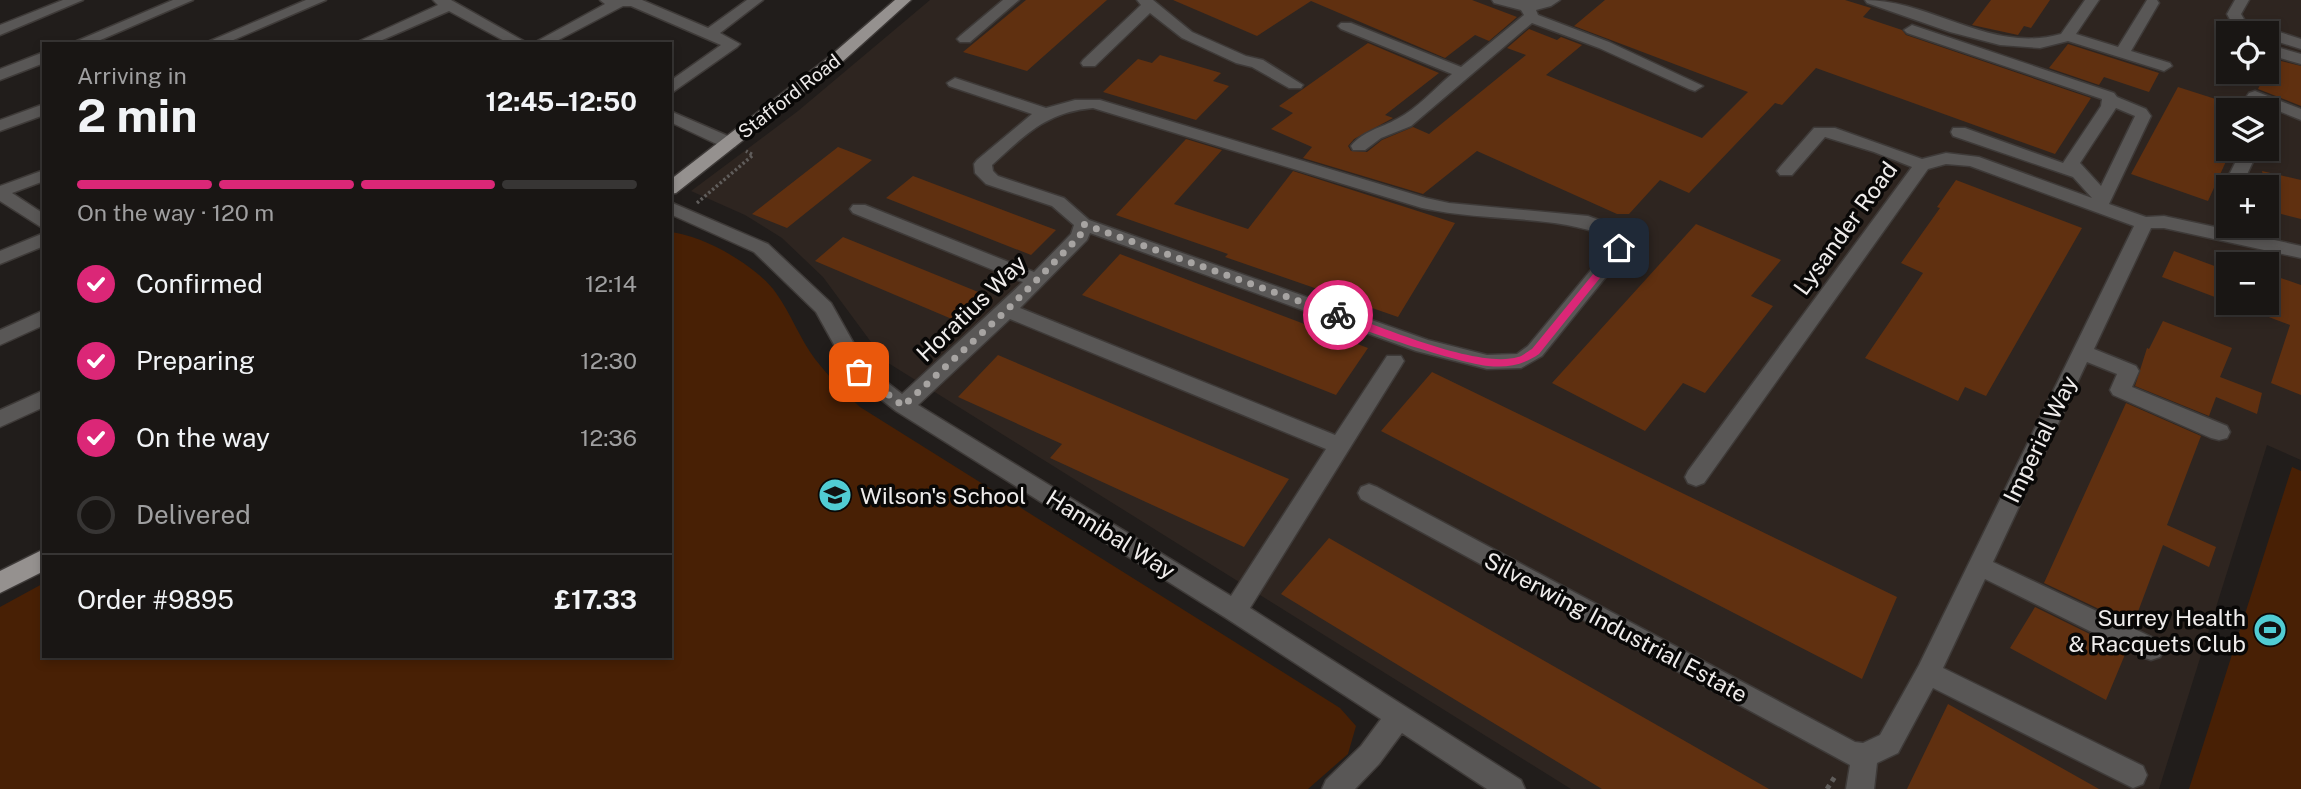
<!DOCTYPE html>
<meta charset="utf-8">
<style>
:root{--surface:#191614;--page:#221f1d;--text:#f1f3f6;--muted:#9f9fa0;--line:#373534;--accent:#db2777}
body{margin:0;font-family:"Public Sans",sans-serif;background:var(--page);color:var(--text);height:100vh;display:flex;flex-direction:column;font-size:26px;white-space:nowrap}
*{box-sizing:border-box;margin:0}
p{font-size:23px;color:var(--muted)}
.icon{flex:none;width:38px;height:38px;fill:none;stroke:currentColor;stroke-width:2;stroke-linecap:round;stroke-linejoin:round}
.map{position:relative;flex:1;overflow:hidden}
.side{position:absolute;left:42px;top:42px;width:630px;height:616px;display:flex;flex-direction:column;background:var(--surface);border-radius:0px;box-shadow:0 4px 10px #0003,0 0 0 2px var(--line)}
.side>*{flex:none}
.controls{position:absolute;left:2216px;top:21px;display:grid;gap:14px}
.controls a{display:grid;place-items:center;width:63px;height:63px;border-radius:0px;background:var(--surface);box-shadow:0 4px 10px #0003,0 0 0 2px var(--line);font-size:35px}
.pin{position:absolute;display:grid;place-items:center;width:60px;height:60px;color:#fff;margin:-30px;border-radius:14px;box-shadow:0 4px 10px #0006}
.courier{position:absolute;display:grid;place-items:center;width:70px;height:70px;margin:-35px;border:5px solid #db2777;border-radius:50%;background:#fff;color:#222;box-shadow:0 2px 9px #0007}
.overview em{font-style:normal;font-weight:700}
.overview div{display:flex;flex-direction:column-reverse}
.overview{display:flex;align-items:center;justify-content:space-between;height:119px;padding:0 35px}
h1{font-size:46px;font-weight:700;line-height:52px}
.bar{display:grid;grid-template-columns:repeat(4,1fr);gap:10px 7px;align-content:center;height:84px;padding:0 35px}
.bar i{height:9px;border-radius:5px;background:var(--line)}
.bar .on{background:var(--accent)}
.bar p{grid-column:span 4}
.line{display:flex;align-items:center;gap:18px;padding:0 35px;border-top:2px solid var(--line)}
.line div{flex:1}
ol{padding:0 35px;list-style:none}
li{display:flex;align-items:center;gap:21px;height:77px}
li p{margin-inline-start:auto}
li .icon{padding:7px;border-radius:50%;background:var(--accent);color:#fff;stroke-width:4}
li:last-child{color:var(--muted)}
li i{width:38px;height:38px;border:4px solid var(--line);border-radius:50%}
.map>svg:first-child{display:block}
.built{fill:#2e2520;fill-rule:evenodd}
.green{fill:#482005}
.building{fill:#603010}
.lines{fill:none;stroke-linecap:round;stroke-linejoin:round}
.minor-casing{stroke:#3e3a38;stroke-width:3}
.major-casing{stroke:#3e3a38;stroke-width:3}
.path-far1{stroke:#605d5b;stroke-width:3.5;stroke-dasharray:2.5 2.5;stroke-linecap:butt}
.path{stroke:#605d5b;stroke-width:5;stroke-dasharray:4.5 4.5;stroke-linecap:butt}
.minor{fill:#595756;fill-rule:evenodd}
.major{fill:#95918f;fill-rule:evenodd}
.route{fill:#db2777}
.done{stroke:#a7a4a2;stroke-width:7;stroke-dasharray:0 12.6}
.labels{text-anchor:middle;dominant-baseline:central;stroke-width:7;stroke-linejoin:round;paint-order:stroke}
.far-street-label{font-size:19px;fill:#efeceb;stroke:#090807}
.street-label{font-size:23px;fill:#efeceb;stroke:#090807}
.poi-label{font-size:23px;fill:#efeceb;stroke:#090807;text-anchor:start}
</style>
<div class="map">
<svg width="2301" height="789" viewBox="0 0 2301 789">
<rect width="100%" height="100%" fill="#211d1b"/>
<path class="built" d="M930 0H2301V460L2267 445 2159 789H1571L885 361 823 277 782 238 745 215 691 191 798 111ZM2228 33H2266V72H2228ZM2228 110H2266V149H2228ZM2228 187H2266V226H2228ZM2228 264H2266V303H2228Z"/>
<path class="green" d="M670 232C703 235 757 266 776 293 791 314 800 339 815 359 828 376 844 392 860 407L1340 708 1356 726 1348 754 1308 789H0V607L44 583V656H670Z
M2292 467 2301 471V789H2189Z"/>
<path class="building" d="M1026 0H1107L1027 71 963 52Z
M1173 0H1472L1517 17 1489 41 1475 35 1445 58 1311 1 1257 36Z
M1605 0H1845L1871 8 1863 17 1902 30 1906 35 2091 98 2055 154 1816 68 1782 105 1775 103 1689 193 1660 180 1629 214H1617L1477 151 1423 194 1303 158 1312 147 1271 129 1293 113 1279 106 1368 43 1439 73 1385 115 1393 118 1354 139 1348 146 1351 151 1367 152 1382 140 1413 127 1429 134 1526 55 1507 48 1529 29 1557 40 1561 37 1582 45 1546 75 1702 138 1748 92 1574 26Z
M1991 0H2050L2031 28 2024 26 2018 35 1972 25Z
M2068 44 2159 73 2149 92 2104 77 2099 85 2049 68Z
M1160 55 1221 73 1213 81 1229 86 1196 120 1103 92 1138 59 1152 63Z
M2273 59 2301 66V106L2258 89Z
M2178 87 2228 103V157L2208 201 2131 174Z
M1186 139 1222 150 1174 204 1248 229 1293 171 1455 223 1398 317 1225 257 1228 254 1116 215Z
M838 147 872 160 787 228 752 214Z
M2262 171 2301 180V219L2266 210V187Z
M913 176 1056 230 1031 255 886 198Z
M1956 180 2082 228 1986 396 1965 387 1958 401 1865 358 1923 273 1901 263 1940 208 1937 207Z
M1696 224 1781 260 1751 296 1773 306 1705 393 1683 383 1645 431 1552 383Z
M843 237 993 298 966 325 815 261Z
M2174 251 2228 271V302L2162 277Z
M1120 254 1196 283 1368 348 1336 395 1082 295Z
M2266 273 2301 285V395L2271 383 2290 325 2266 316Z
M2163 321 2232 348 2220 377 2262 393 2257 414 2216 397 2209 416 2135 386 2147 348 2149 349Z
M998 355 1289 479 1244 547 1050 458 1062 444 958 397Z
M1432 372 1897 597 1862 679 1381 431Z
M2126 403 2201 436 2167 525 2216 547 2209 567 2163 545 2133 625 2044 583Z
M1329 538 1769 789H1602L1281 594Z
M2035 607 2126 652 2106 700 2010 648Z
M1948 704 2099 789H1907Z"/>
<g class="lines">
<defs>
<path id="minor" d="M63 0H83L0 35V25Z
M173 0H193L91 44H70Z
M306 0H326L224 44H203Z
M433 0H451L529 44H510L449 11 373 44H353L438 5Z
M600 0H642L708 28 747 0H763L720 33 740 44 737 47 670 94V81L721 45 631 6H623L551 44H532L605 4Z
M1003 0H1019L970 42H960L957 39 960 36Z
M1137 0H1153L1192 32 1246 56 1263 60 1303 85 1301 88H1289L1252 67 1236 63 1182 38 1150 13 1095 66H1083L1081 63 1083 60 1141 5Z
M1492 0H1560L1551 6 1536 10 1538 15 1609 42 1703 86 1695 91 1689 89 1599 48 1532 23 1411 126 1381 138 1365 150H1353L1351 146C1363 131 1381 128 1397 119 1417 109 1435 88 1452 74L1341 29 1338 26 1341 23H1351L1461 67 1524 15 1521 10 1494 3Z
M1865 0C1932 0 1991 54 2061 34L2085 0H2099L2076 34 2118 47 2147 0H2157L2159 3 2131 51 2170 63 2172 66 2164 71 2068 41 2040 48 2000 45 1950 32 1867 3Z
M2235 0H2249L2241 14 2245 21 2301 39V49L2266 38V33H2252L2234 27 2227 14Z
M1912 25 2114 93 2117 97 2146 109 2151 116 2109 204 2146 217 2164 216 2215 227 2219 197 2228 192V226H2233L2234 231 2301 246V258L2164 228H2151L2094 349 2136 366 2139 371 2132 387 2227 426 2230 432 2227 438 2219 440 2211 438 2113 395 2110 390 2117 374 2087 362 1993 562 2160 641 2164 649 2160 657 2151 660 2142 657 1985 579 1943 668 2143 766 2147 775 2143 784 2133 788 1933 688 1898 753 1877 763 1874 789H1846L1850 765 1361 499 1358 493 1361 487 1369 484 1377 487 1855 742 1863 743 1880 735 1919 665 2134 226 1970 166 1946 164 1928 169 1704 483 1696 486 1688 483 1685 477 1688 471 1912 167 1874 152 1825 137 1792 175H1780L1777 171 1780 167 1814 128H1835L1922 159 1946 153 1979 157 2092 198 2073 177 1953 136 1951 132 1953 128H1965L2063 163 2101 106 2102 99 1907 33 1904 30ZM2116 108 2135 116 2101 186 2080 163Z
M2266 44 2301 54V64L2266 54Z
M44 52V63L0 80V69Z
M955 78 1046 108 1075 100H1100L1426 198 1449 203 1588 216 1621 228 1628 239 1626 252 1542 356 1521 368 1487 369 1416 351 1090 233 1087 240 1020 308 1335 435 1387 356H1401L1404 361 1401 366 1250 608 1521 780 1525 789H1487L1402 733 1379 764 1355 789H1322L1326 780 1361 746 1381 719 1226 618 896 411 852 377 816 312 754 252 670 214V202L768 244 831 303 867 367 902 394 1023 282 853 213 850 209 853 205H865L1034 272 1071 234 1074 225 1052 206 986 184 975 173 974 164 977 160 1032 114 949 86 947 83ZM1093 108 1422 208C1483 222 1550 214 1608 236L1610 247 1528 346 1517 354 1487 355 1428 340 1089 220 1064 198 998 176 993 171 992 165C1025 135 1046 112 1093 108ZM1010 319 1326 449 1231 596 918 405Z
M2255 91 2301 109V120L2249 99 2247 96 2249 93Z
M44 104V115L0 131V120Z
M670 111 735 139 737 143 735 147H723L670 122Z
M2242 149H2259L2241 187H2228L2226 191 2223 187Z
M44 170V181L12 193 44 214V229L0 201V186Z
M44 233V246L0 264V251Z
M44 310V325L0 345V330Z
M44 390V407L0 427V410Z"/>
<path id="major" d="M895 0H911L841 63 676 193 670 194V180L829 57Z
M44 549V571L0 593V571Z"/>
</defs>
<use href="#minor" class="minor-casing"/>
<use href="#major" class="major-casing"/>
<path class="path-far1" d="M697 203 753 155 746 151"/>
<path class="path" d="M1827 789 1836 775"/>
<use href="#minor" class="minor"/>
<use href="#major" class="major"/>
</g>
<path class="route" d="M1616 246 1624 248 1539 354C1523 365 1508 368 1488 366 1464 364 1348 328 1333 315L1342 313C1382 327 1478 369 1518 357 1523 356 1528 351 1532 349Z"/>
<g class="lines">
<path class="done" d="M859 372 903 406 1007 310 1080 236 1083 224 1338 315"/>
</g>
<defs>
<symbol id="school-disc" viewBox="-11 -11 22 22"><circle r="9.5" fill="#51ccd3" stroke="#090807"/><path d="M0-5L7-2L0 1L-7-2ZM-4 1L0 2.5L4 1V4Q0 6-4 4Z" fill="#111"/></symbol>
<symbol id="stadium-disc" viewBox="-11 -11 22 22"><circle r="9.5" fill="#51ccd3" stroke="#090807"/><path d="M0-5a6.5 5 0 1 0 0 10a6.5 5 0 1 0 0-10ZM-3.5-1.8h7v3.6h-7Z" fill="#111"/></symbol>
</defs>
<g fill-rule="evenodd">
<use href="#school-disc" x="816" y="476" width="38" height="38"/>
<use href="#stadium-disc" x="2251" y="611" width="38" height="38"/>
</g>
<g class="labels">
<g class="far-street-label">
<text transform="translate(789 96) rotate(-38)">Stafford Road</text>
</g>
<g class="street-label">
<text transform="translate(1845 228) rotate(-54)">Lysander Road</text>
<text transform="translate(971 308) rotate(-44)">Horatius Way</text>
<text transform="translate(2040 439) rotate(-64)">Imperial Way</text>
<text transform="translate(1111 534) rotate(32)">Hannibal Way</text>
<text transform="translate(1616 627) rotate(28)">Silverwing Industrial Estate</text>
</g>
<g class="poi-label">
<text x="860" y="495">Wilson's School</text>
<text x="2246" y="617" text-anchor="end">Surrey Health<tspan x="2246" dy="26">&amp; Racquets Club</tspan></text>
</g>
</g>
</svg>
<div class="controls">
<a><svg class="icon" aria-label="locate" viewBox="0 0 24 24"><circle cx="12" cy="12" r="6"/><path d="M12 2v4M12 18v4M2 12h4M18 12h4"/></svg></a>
<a><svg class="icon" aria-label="layers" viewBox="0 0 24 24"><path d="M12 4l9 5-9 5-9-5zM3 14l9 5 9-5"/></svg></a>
<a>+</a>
<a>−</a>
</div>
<div class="pin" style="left:859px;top:372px;background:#ea580c"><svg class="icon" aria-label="bag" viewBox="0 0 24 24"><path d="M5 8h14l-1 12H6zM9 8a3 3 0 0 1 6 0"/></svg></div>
<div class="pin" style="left:1619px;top:248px;background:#1f2937"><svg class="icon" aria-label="home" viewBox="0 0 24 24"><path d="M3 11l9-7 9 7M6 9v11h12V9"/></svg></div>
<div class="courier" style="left:1338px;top:315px"><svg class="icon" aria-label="bike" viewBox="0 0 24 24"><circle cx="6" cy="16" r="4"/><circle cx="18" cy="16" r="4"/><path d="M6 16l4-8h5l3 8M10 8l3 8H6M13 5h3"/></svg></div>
<section class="side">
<div class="overview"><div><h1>2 min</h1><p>Arriving in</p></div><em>12:45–12:50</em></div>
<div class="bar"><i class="on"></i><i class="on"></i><i class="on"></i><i></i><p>On the way · 120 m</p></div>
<ol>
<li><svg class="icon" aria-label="check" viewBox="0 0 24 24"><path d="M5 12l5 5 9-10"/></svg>Confirmed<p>12:14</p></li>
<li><svg class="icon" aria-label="check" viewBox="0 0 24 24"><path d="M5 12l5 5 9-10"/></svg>Preparing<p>12:30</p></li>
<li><svg class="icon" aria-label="check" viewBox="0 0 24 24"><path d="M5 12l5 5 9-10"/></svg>On the way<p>12:36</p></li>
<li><i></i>Delivered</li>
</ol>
<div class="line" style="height:91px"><div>Order #9895</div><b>£17.33</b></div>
</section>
</div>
